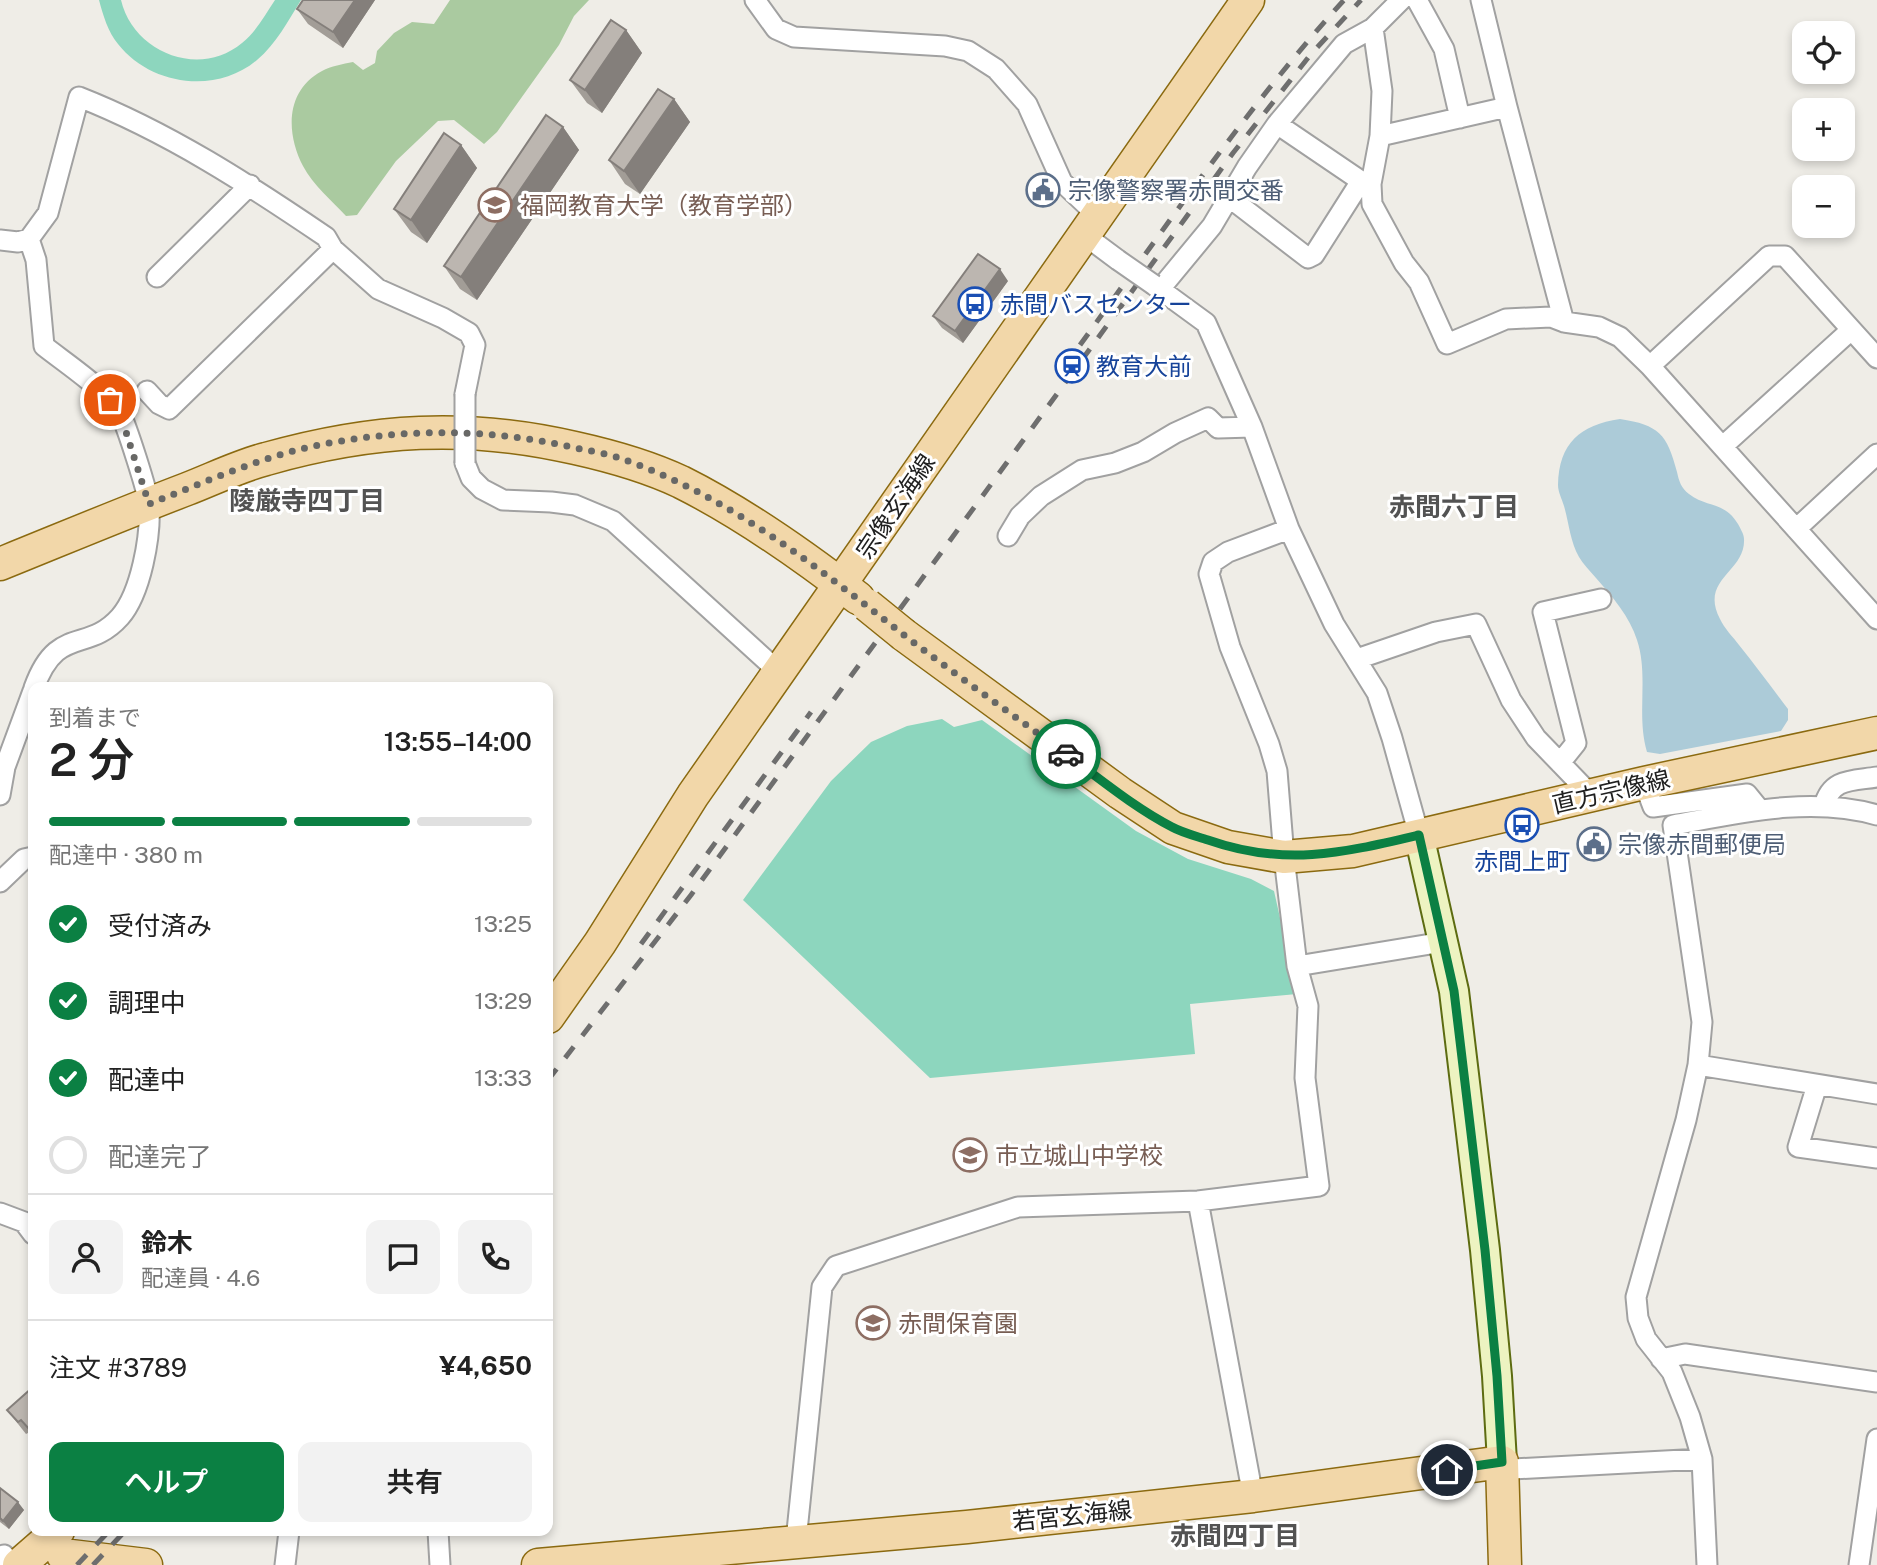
<!DOCTYPE html>
<html lang="ja">
<meta charset="utf-8">
<style>
:root{--surface:#fff;--page:#f2f2f2;--text:#222;--muted:#767676;--line:#e0e0e0;--accent:#0b8043}
body{margin:0;font-family:"Public Sans","Noto Sans JP",sans-serif;background:var(--page);color:var(--text);height:100vh;display:flex;flex-direction:column;font-size:26px;white-space:nowrap}
*{box-sizing:border-box;margin:0}
p{font-size:23px;color:var(--muted)}
.icon{flex:none;width:38px;height:38px;fill:none;stroke:currentColor;stroke-width:2;stroke-linecap:round;stroke-linejoin:round}
.map{position:relative;flex:1;overflow:hidden}
.details{position:absolute;left:28px;top:682px;width:525px;height:854px;display:flex;flex-direction:column;background:var(--surface);border-radius:14px;box-shadow:0 4px 10px #0003}
.details>*{flex:none}
.fabs{position:absolute;left:1792px;top:21px;display:grid;gap:14px}
.fabs a{display:grid;place-items:center;width:63px;height:63px;border-radius:14px;background:var(--surface);box-shadow:0 4px 10px #0003;font-size:35px}
.pin{position:absolute;display:grid;place-items:center;width:60px;height:60px;color:#fff;margin:-30px;border:4px solid #fff;border-radius:50%;box-shadow:0 2px 7px #0007}
.courier{position:absolute;display:grid;place-items:center;width:70px;height:70px;margin:-35px;border:5px solid #0b8043;border-radius:50%;background:#fff;color:#222;box-shadow:0 2px 9px #0007}
.overview em{font-style:normal;font-weight:600}
.overview div{display:flex;flex-direction:column-reverse}
.overview{display:flex;align-items:center;justify-content:space-between;height:119px;padding:0 21px}
h1{font-size:46px;font-weight:600;line-height:52px}
.bar{display:grid;grid-template-columns:repeat(4,1fr);gap:10px 7px;align-content:center;height:84px;padding:0 21px}
.bar i{height:9px;border-radius:5px;background:var(--line)}
.bar .active{background:var(--accent)}
.bar p{grid-column:span 4}
.line{display:flex;align-items:center;gap:18px;padding:0 21px;border-top:2px solid var(--line)}
.line div{flex:1}
.round{display:grid;place-items:center;flex:none;width:74px;height:74px;border-radius:14px;background:var(--page)}
ol{padding:0 21px;list-style:none}
li{display:flex;align-items:center;gap:21px;height:77px}
li p{margin-inline-start:auto}
li .icon{padding:7px;border-radius:50%;background:var(--accent);color:#fff;stroke-width:4}
li:last-child{color:var(--muted)}
li i{width:38px;height:38px;border:4px solid var(--line);border-radius:50%}
.button{display:flex;gap:14px;margin-top:auto;padding:14px 21px}
.button a{flex:1;height:80px;border-radius:14px;background:var(--accent);color:#fff;font-size:28px;font-weight:600;line-height:80px;text-align:center}
.button a+a{background:var(--page);color:var(--text)}
.map>svg:first-child{display:block}
.forest{fill:#aacaa0}
.pitch{fill:#8dd6be}
.water{fill:#accbd8}
.lines{fill:none;stroke-linecap:round;stroke-linejoin:round}
.street-casing{stroke:#a1a1a1;stroke-width:23}
.secondary-casing{stroke:#5d6c11;stroke-width:32}
.primary-casing{stroke:#8b6a10;stroke-width:35}
.street{stroke:#fff;stroke-width:19}
.secondary{stroke:#edf3c1;stroke-width:28}
.primary{stroke:#f2d7a9;stroke-width:32}
.rail{stroke:#6e6e6e;stroke-width:5;stroke-dasharray:14 14;stroke-linecap:butt}
.street-bridge-casing{stroke:#a1a1a1;stroke-width:23;stroke-linecap:butt}
.primary-bridge-casing{stroke:#8b6a10;stroke-width:35;stroke-linecap:butt}
.street-bridge{stroke:#fff;stroke-width:19}
.primary-bridge{stroke:#f2d7a9;stroke-width:32}
.wall{fill:#a29d97}
.shaded-wall{fill:#847f7b}
.building{fill:#bcb6b0;stroke:#847f7b;stroke-width:2}
.done{stroke:#686866;stroke-width:7;stroke-dasharray:0 12.6}
.route{stroke:#0b8043;stroke-width:9}
.labels{text-anchor:middle;dominant-baseline:central;stroke-width:6;stroke-linejoin:round;paint-order:stroke}
.service-label{font-size:24px;fill:#4e5e75;stroke:#fff;text-anchor:start}
.education-label{font-size:24px;fill:#785e54;stroke:#fff;text-anchor:start}
.transit-label{font-size:24px;fill:#164399;stroke:#fff;text-anchor:start}
.street-label{font-size:24px;fill:#202020;stroke:#fff}
.neighbourhood-label{font-size:26px;font-weight:bold;fill:#535353;stroke:#fff}
</style>
<div class="map">
<svg width="1877" height="1565" viewBox="0 0 1877 1565">
<rect width="100%" height="100%" fill="#efede7"/>
<path class="forest" d="M450 0H589L574 16 559 45 497 132 484 144 454 120 438 121 396 161 357 215 346 216C332 201 313 185 303 166 286 133 285 91 322 71 331 66 343 64 353 62L363 70 375 63 377 51 394 33 412 22 434 24Z"/>
<path class="pitch" d="M99 0H121C133 52 199 79 242 43 256 32 265 15 275 0H301C288 21 276 44 257 60 216 95 150 85 118 44 108 32 103 15 99 0Z
M942 719 954 727 982 720 1136 831 1188 859 1251 879 1274 891 1297 994 1190 1004 1195 1054 930 1078 743 900 831 781 871 742 907 726Z"/>
<path class="water" d="M1620 419C1659 425 1667 434 1677 472 1679 481 1681 488 1689 494 1707 508 1724 501 1738 524 1740 528 1744 534 1744 539 1746 572 1699 579 1720 619 1724 628 1733 637 1739 645 1756 666 1772 688 1788 709V720L1781 731 1660 754 1647 752C1636 715 1649 676 1637 640 1630 617 1612 596 1596 578 1590 571 1583 564 1579 557 1570 541 1569 523 1564 506 1562 499 1558 492 1558 485 1559 443 1580 425 1620 419Z"/>
<g class="lines">
<defs>
<path id="street" d="M755 0 776 29 794 37 945 46 968 51 996 69 1027 104 1062 182 1097 215
M1417 0 1444 49 1460 118
M1481 0 1507 107
M1373 28 1382 91 1380 136 1371 184 1372 204 1404 263 1419 282 1447 344 1506 319 1551 317 1564 322 1599 327 1620 337 1650 366 1877 619
M1277 124 1361 181 1371 184
M1380 136 1507 107 1564 322
M1230 198 1308 258 1314 255 1361 181
M1083 234 1118 260
M29 239 36 260 44 346C64 362 108 391 120 413 126 424 148 492 149 505 151 536 141 593 120 617 87 654 57 624 34 688
M0 240 18 242 29 239 48 213 79 97C168 132 248 184 326 237L333 249 378 289 443 318 469 333 475 345 465 394
M157 277 250 185
M1154 285 1206 323 1252 427 1289 529 1334 624 1377 693 1392 738 1419 835
M1160 289 1212 226 1247 167 1277 124 1344 44 1373 28 1401 0
M1650 366 1769 256H1785L1877 358
M147 391 159 404 169 409 333 249
M1723 446 1851 330
M465 463 471 478 482 489 503 500 551 502 575 505 613 521 779 672
M1796 529 1877 454
M1008 536 1020 516 1041 496 1082 470 1115 463 1143 452 1175 433 1208 418 1218 428 1252 427
M1357 659 1436 632 1476 624 1511 700 1536 738 1591 795
M1560 763 1576 743 1543 612 1601 599
M1644 783 1653 807 1747 794 1760 810
M0 795 5 767 33 691
M1824 806C1831 778 1852 781 1877 777
M0 882 24 859 33 857
M1297 966 1443 942
M1698 1065 1877 1094
M1817 1085 1798 1147 1877 1158
M1198 1201 1253 1496
M0 1213 24 1222 33 1234
M1661 1359 1685 1354 1877 1382
M1502 1462 1513 1469 1702 1459
M438 1531 440 1565
M796 1541 822 1287 836 1266 1018 1207 1198 1201 1319 1186 1305 1078 1308 1006 1297 966 1284 857 1277 771 1269 744 1230 647 1209 574 1213 562 1228 552 1289 529
M0 1558 4 1555
M285 1565 289 1531
M1707 1565 1702 1459 1690 1417 1672 1372 1646 1339 1638 1318 1636 1297 1686 1120 1698 1065 1702 1022 1673 825C1740 813 1810 796 1877 815
M1859 1565 1877 1439"/>
<path id="secondary" d="M1419 835 1454 991 1485 1250 1497 1376 1502 1462"/>
<path id="primary" d="M0 564C62 539 124 513 187 489 213 479 239 466 266 459 372 429 467 423 575 448 611 456 647 466 681 482 741 512 805 557 858 598
M904 635 1120 793 1173 828 1228 847 1284 857 1353 851 1644 783 1877 733
M548 1017 600 943 693 795 1248 0
M63 1555 146 1565
M19 1565 58 1531
M538 1565 967 1527 1253 1496 1502 1462 1505 1565"/>
</defs>
<use href="#street" class="street-casing"/>
<use href="#secondary" class="secondary-casing"/>
<use href="#primary" class="primary-casing"/>
<use href="#street" class="street"/>
<use href="#secondary" class="secondary"/>
<use href="#primary" class="primary"/>
<path class="rail" d="M1080 345C1165 228 1247 107 1344 0
M641 944 811 712
M548 1080 691 895 1233 153 1311 54 1361 0
M77 1565 109 1531
M93 1565 125 1531"/>
<defs>
<path id="street-bridge" d="M1118 260 1154 285
M465 463V394"/>
<path id="primary-bridge" d="M867 605 904 635"/>
</defs>
<use href="#street-bridge" class="street-bridge-casing"/>
<use href="#primary-bridge" class="primary-bridge-casing"/>
<use href="#street-bridge" class="street-bridge"/>
<use href="#primary-bridge" class="primary-bridge"/>
</g>
<path class="wall" d="M303 0H375L343 48 308 24 297 9Z
M626 30 642 53 602 113 587 103 570 80Z
M674 99 690 122 640 194 625 184 609 160Z
M563 127 579 150 477 300 460 289 444 266Z
M461 145 477 168 427 243 411 232 394 209Z
M1008 281 963 343 942 328 933 316Z
M33 1387V1436L30 1432 26 1434 7 1410Z
M0 1488 24 1510 9 1529 0 1522Z"/>
<path class="shaded-wall" d="M355 0H375L343 48 333 32Z
M626 30 642 53 602 113 585 90Z
M674 99 690 122 640 194 624 171Z
M563 127 579 150 477 300 461 277Z
M461 145 477 168 427 243 411 220Z
M1000 269 1008 281 963 343 955 331Z
M18 1502 24 1510 9 1529 3 1521Z"/>
<path class="building" d="M303 0H355L333 32 297 9Z
M611 20 626 30 585 90 570 80Z
M658 89 674 99 624 171 609 160Z
M546 115 563 127 461 277 444 266Z
M444 133 461 145 411 220 394 209Z
M978 254 1000 269 955 331 933 316Z
M33 1387V1427L30 1430 21 1420 18 1422 7 1410Z
M0 1488 18 1502 3 1521 0 1518Z"/>
<g class="lines">
<path class="done" d="M110 400 120 413 149 504C208 481 267 454 329 443 414 428 492 429 576 448 591 451 608 454 622 459 727 495 817 567 904 635 957 676 1012 714 1066 754"/>
<path class="route" d="M1066 754C1100 779 1135 808 1172 827 1183 833 1196 836 1208 840 1285 867 1342 853 1419 835L1454 991 1485 1250 1497 1376 1502 1462 1447 1470"/>
</g>
<defs>
<symbol id="civic-ring" viewBox="-11 -11 22 22"><circle r="9.5" fill="#fff" stroke="#5c6f8a" stroke-width="1.5"/><path d="M-.6-6.5H3V-4.5H.6V-3L4-1V1h2V6H-6V1h2V-1L-.6-3ZM-1.2 2.5V6h2.4V2.5Z" fill="#5c6f8a"/></symbol>
<symbol id="university-ring" viewBox="-11 -11 22 22"><circle r="9.5" fill="#fff" stroke="#8d6e63" stroke-width="1.5"/><path d="M0-5L7-2L0 1L-7-2ZM-4 1L0 2.5L4 1V4Q0 6-4 4Z" fill="#8d6e63"/></symbol>
<symbol id="bus-ring" viewBox="-11 -11 22 22"><circle r="9.5" fill="#fff" stroke="#1a4fb4" stroke-width="1.5"/><path d="M-5-6H5V4H4V6H2V4H-2V6H-4V4H-5ZM-3.5-4V0h7V-4ZM-3.5 1.2v1.5H-2V1.2ZM2 1.2v1.5H3.5V1.2Z" fill="#1a4fb4"/></symbol>
<symbol id="station-ring" viewBox="-11 -11 22 22"><circle r="9.5" fill="#fff" stroke="#1a4fb4" stroke-width="1.5"/><path d="M-3-6H3Q5-6 5-4V2Q5 4 3 4L4.5 6H3L1.5 4h-3L-3 6H-4.5L-3 4Q-5 4-5 2V-4Q-5-6-3-6ZM-3.5-4v3h7v-3ZM-3.5 1v1.5H-2V1ZM2 1v1.5H3.5V1Z" fill="#1a4fb4"/></symbol>
<symbol id="school-ring" viewBox="-11 -11 22 22"><circle r="9.5" fill="#fff" stroke="#8d6e63" stroke-width="1.5"/><path d="M0-5L7-2L0 1L-7-2ZM-4 1L0 2.5L4 1V4Q0 6-4 4Z" fill="#8d6e63"/></symbol>
</defs>
<g fill-rule="evenodd">
<use href="#civic-ring" x="1024" y="171" width="38" height="38"/>
<use href="#university-ring" x="476" y="186" width="38" height="38"/>
<use href="#bus-ring" x="956" y="285" width="38" height="38"/>
<use href="#station-ring" x="1053" y="347" width="38" height="38"/>
<use href="#bus-ring" x="1503" y="806" width="38" height="38"/>
<use href="#civic-ring" x="1575" y="825" width="38" height="38"/>
<use href="#school-ring" x="951" y="1136" width="38" height="38"/>
<use href="#school-ring" x="854" y="1304" width="38" height="38"/>
</g>
<g class="labels">
<g class="service-label">
<text x="1068" y="190">宗像警察署赤間交番</text>
<text x="1618" y="844">宗像赤間郵便局</text>
</g>
<g class="education-label">
<text x="520" y="205">福岡教育大学（教育学部）</text>
<text x="995" y="1155">市立城山中学校</text>
<text x="898" y="1323">赤間保育園</text>
</g>
<g class="transit-label">
<text x="1000" y="304">赤間バスセンター</text>
<text x="1096" y="366">教育大前</text>
<text x="1522" y="861" text-anchor="middle">赤間上町</text>
</g>
<g class="street-label">
<text transform="translate(895 506) rotate(-56)">宗像玄海線</text>
<text transform="translate(1611 791) rotate(-13)">直方宗像線</text>
<text transform="translate(1072 1515) rotate(-6)">若宮玄海線</text>
</g>
<g class="neighbourhood-label">
<text x="307" y="500">陵厳寺四丁目</text>
<text x="1454" y="506">赤間六丁目</text>
<text x="1235" y="1535">赤間四丁目</text>
</g>
</g>
</svg>
<div class="fabs">
<a><svg class="icon" aria-label="locate" viewBox="0 0 24 24"><circle cx="12" cy="12" r="6"/><path d="M12 2v4M12 18v4M2 12h4M18 12h4"/></svg></a>
<a>+</a>
<a>−</a>
</div>
<div class="pin" style="left:110px;top:400px;background:#ea580c"><svg class="icon" aria-label="bag" viewBox="0 0 24 24"><path d="M5 8h14l-1 12H6zM9 8a3 3 0 0 1 6 0"/></svg></div>
<div class="pin" style="left:1447px;top:1470px;background:#1f2937"><svg class="icon" aria-label="home" viewBox="0 0 24 24"><path d="M3 11l9-7 9 7M6 9v11h12V9"/></svg></div>
<div class="courier" style="left:1066px;top:754px"><svg class="icon" aria-label="car" viewBox="0 0 24 24"><path d="M5 17H2v-5l4-1 3-4h7l3 4 3 1v5h-3M9 17h6M6 11h13"/><circle cx="7" cy="17" r="2"/><circle cx="17" cy="17" r="2"/></svg></div>
<section class="details">
<div class="overview"><div><h1>2 分</h1><p>到着まで</p></div><em>13:55–14:00</em></div>
<div class="bar"><i class="active"></i><i class="active"></i><i class="active"></i><i></i><p>配達中 · 380 m</p></div>
<ol>
<li><svg class="icon" aria-label="check" viewBox="0 0 24 24"><path d="M5 12l5 5 9-10"/></svg>受付済み<p>13:25</p></li>
<li><svg class="icon" aria-label="check" viewBox="0 0 24 24"><path d="M5 12l5 5 9-10"/></svg>調理中<p>13:29</p></li>
<li><svg class="icon" aria-label="check" viewBox="0 0 24 24"><path d="M5 12l5 5 9-10"/></svg>配達中<p>13:33</p></li>
<li><i></i>配達完了</li>
</ol>
<div class="line" style="height:126px"><a class="round"><svg class="icon" aria-label="person" viewBox="0 0 24 24"><circle cx="12" cy="8" r="4"/><path d="M4 21q1-7 8-7t8 7"/></svg></a><div><b>鈴木</b><p>配達員 · 4.6</p></div><a class="round"><svg class="icon" aria-label="chat" viewBox="0 0 24 24"><path d="M4 5h16v11H9l-5 4z"/></svg></a><a class="round"><svg class="icon" aria-label="phone" viewBox="0 0 24 24"><path d="M5 4h4l2 5-3 2q2 4 5 5l2-3 5 2v4C11 20 4 13 5 4z"/></svg></a></div>
<div class="line" style="height:91px"><div>注文 #3789</div><b>¥4,650</b></div>
<div class="button"><a>ヘルプ</a><a>共有</a></div>
</section>
</div>
